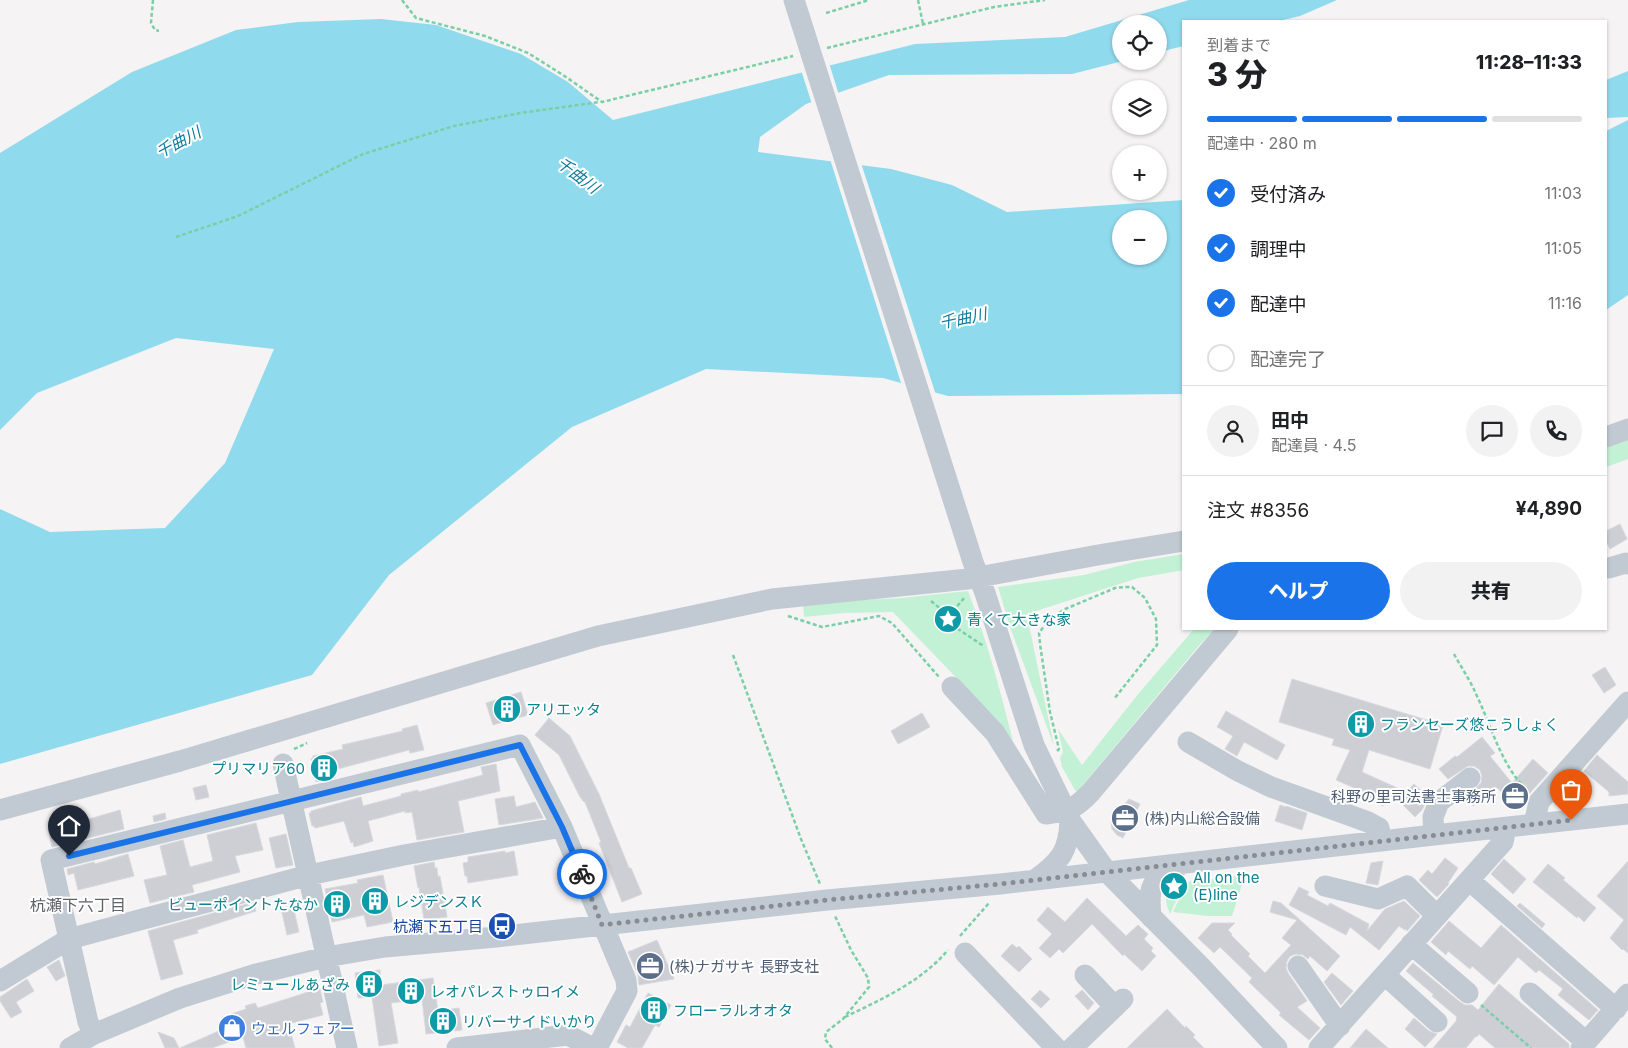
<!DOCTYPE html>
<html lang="ja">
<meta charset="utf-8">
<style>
:root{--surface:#fff;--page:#f2f2f2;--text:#202124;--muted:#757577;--line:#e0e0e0;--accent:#1a73e8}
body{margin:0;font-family:Inter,"Noto Sans JP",sans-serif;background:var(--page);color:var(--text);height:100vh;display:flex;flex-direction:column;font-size:19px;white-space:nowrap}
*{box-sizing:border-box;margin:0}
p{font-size:16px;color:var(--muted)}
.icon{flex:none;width:28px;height:28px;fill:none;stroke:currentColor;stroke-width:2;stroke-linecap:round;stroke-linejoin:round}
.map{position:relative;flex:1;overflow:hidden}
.details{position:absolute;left:1182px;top:20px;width:425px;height:610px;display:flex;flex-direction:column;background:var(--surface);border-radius:0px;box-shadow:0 1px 4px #0004}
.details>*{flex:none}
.controls{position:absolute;left:1112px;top:15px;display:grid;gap:10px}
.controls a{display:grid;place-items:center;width:55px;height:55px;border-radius:50%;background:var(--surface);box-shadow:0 1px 4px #0004;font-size:25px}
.pin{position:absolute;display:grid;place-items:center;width:42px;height:42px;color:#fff;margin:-51px -21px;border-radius:50% 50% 50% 0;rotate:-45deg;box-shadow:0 0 5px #0007}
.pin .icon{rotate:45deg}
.courier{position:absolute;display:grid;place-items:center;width:50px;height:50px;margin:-25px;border:4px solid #1a73e8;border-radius:50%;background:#fff;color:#222;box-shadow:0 1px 6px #0007}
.overview em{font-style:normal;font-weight:800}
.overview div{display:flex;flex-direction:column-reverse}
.overview{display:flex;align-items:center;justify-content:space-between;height:85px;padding:0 25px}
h1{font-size:32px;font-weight:800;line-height:38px}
.bar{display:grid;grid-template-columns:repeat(4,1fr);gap:8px 5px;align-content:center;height:60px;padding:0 25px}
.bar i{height:6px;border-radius:4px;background:var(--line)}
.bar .on{background:var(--accent)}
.bar p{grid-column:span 4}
.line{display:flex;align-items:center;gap:12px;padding:0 25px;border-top:1px solid var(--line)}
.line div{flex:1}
.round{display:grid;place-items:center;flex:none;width:52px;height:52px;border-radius:26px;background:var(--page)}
ol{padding:0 25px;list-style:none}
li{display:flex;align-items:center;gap:15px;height:55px}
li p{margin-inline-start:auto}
li .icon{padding:5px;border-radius:50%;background:var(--accent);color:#fff;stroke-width:4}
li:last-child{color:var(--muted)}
li i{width:28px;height:28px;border:2px solid var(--line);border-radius:50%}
.primary-button{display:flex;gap:10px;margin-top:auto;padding:10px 25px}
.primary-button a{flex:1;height:58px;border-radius:30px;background:var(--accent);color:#fff;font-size:20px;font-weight:800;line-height:58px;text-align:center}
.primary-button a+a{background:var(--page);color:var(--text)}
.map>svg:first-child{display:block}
.green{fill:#c3f1d5}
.water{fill:#90daee;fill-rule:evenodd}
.pier{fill:#f5f3f3}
.building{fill:#cdcfd5;stroke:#d7d9de}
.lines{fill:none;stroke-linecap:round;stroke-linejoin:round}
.path{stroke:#7ad0a6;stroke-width:2.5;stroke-dasharray:4 2.5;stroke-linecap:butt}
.minor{stroke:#c1cad2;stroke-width:21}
.done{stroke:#868d94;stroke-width:5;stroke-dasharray:0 9}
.route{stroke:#1a73e8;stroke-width:6}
.labels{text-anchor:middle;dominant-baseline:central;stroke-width:4;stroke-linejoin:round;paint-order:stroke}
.culture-label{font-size:15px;fill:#0d838f;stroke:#fff;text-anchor:start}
.service-label{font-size:15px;fill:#4e5e75;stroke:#fff;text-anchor:start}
.transit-label{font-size:15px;fill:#164399;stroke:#fff;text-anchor:end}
.shop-label{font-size:15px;fill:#366cbe;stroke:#fff;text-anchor:start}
.water-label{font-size:16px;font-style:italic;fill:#0c7c9b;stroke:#fff}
.neighbourhood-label{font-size:16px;fill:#5f6368;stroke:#fff}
</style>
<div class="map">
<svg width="1628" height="1048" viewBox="0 0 1628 1048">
<rect width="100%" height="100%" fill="#f5f3f3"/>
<path class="green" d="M1628 440V459L1606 467V447Z
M1184 554V570L1138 578 1030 613 1029 625 1054 746 1010 627 998 587 1084 575 1134 562Z
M968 591C987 640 1000 690 1013 741L999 722 893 612 844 613 804 617 803 603 901 598Z
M1194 629H1215L1201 643 1077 792 1075 790 1062 767 1060 758 1063 752 1058 729 1082 765 1139 693Z
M1245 875 1232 916H1208L1173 912 1187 882Z
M1185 881 1170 914C1162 895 1165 886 1185 881Z"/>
<path class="water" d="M1189 0H1337L1300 16 1279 21H1184V46L1159 52V24H1121V61H1123L1072 74 889 75 806 104 760 137 758 152 891 169 952 185 1007 212 1184 200V394L948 396 883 378 706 369 572 427 389 575 312 675 0 764V509L50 532 165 528 225 463 274 349 176 338 37 393 0 430V153L132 72 236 30 298 22 381 19 436 25 521 54 568 82 613 120 915 44 1065 37ZM1121 219H1159V256H1121Z
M1628 71V117L1606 118V80Z
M1628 120V295L1606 310V131Z"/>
<path class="pier" d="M829 63 839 95 812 104 801 70Z
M830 159 861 163 936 395 902 386Z"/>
<path class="building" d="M1620 524 1627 539 1610 549 1606 541V531Z
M1605 667 1616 685 1604 693 1592 675Z
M1292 679 1443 725 1430 769 1369 750 1362 772 1406 792 1414 784 1428 797 1422 810 1415 817 1392 794 1388 805 1384 803 1383 806 1362 795 1364 792 1336 780 1350 750 1332 745 1334 739 1279 722Z
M521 692 528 715 493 725 486 703Z
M1226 711 1285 745 1277 760 1244 742 1237 756 1225 749 1233 736 1217 727Z
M922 713 930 727 898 744 891 731Z
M549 718 570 736 599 794 629 868H631L642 894 622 902 599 843 601 842 585 802H584L580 797 559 755 535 735Z
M417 725 424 750 410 753 409 750 334 770 336 777 316 782 311 759 313 758V756L343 749 342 745 403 731 402 729Z
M1482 737 1495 753 1490 756 1512 783 1533 759 1548 773 1518 806 1496 787 1473 806 1466 797 1481 783 1482 776 1480 770 1474 766H1468L1448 779 1439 769 1455 756 1457 757Z
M1597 755 1628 782V794L1609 796V792L1584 771Z
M496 764 500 791 458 801 464 832 417 840 412 812 405 813V811L368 821 373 841 354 847 353 842 351 843 344 821 315 828 314 826H312L309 813H311V811L361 797 363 806 401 796V794L418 790V792L483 775 481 767Z
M206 785 209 797 196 800 193 788Z
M514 796 516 807 535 802 543 818 499 825 495 799Z
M1129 799 1140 804 1123 838 1117 835 1112 829 1111 820Z
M1280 805 1286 807V806L1307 813 1302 830 1275 821Z
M120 810 124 829 52 847 48 828 62 825V827Z
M165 813 166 819 154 822 153 816Z
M256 823 263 850 235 856 240 872 192 885 194 892 150 903 144 880 167 875 160 846 183 840 190 867 213 861 207 835Z
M286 834 293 865 276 868 269 838Z
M505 851V853L514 851 518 875 468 883 467 876H465L463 863 468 862V857Z
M128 854 134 876 78 890 74 873 68 875 67 869 94 862 95 864Z
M1445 858 1458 868 1448 883 1449 884 1437 897 1419 880 1428 870 1432 874Z
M1504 859 1526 879 1513 894 1491 874Z
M1383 861 1378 885 1366 883 1371 863Z
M1628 861V953L1623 949 1622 950 1610 938 1624 920 1597 896Z
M434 862 435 868H437L438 877 440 876 447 917 424 920 419 887 418 888 414 866Z
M1548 864 1565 878 1563 880 1567 883 1596 908 1584 922 1578 916 1577 918 1533 882Z
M383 875 393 922 367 927 364 915 332 922 325 889 358 883 357 880Z
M1299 887 1309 892 1307 895 1328 906 1330 903 1369 924 1367 931 1385 909 1404 901 1420 916 1407 931 1406 929 1405 930 1399 926 1379 950 1350 927 1346 935 1289 905Z
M1087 898 1126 936 1138 925 1148 934 1144 939 1153 948 1151 951 1156 956 1142 971 1124 954 1123 956 1092 924 1063 953 1059 949 1050 958 1039 948 1052 934 1037 920 1048 907 1065 922Z
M1273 901 1281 903 1340 956 1327 971 1310 956 1308 959 1303 955 1296 954 1290 956 1287 961 1286 968 1288 973 1307 1001 1297 1007 1320 1028 1309 1040 1279 1015 1281 1013 1249 982 1252 978 1220 947 1214 953 1198 938 1212 923H1235L1228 930 1232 934 1231 935 1250 954 1248 956 1265 973 1291 945 1282 938 1297 920 1270 912Z
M254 902 256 911 197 930 198 933 173 940 183 974 161 980 148 931Z
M1520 903 1545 924 1542 928 1517 906Z
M293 906 299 932 287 935 281 908Z
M1449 921 1481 948 1501 925 1598 1010 1589 1020 1558 995 1563 989 1539 970 1536 973 1518 957 1494 985 1472 966 1470 969 1448 951 1446 955 1431 942Z
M657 940 674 979 639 985 638 975 628 952Z
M1012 944 1017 948 1019 946 1032 959 1019 972 1001 956Z
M59 960 65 976 56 981 47 967Z
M1413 963 1460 1002 1465 1005H1472L1478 1010 1499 984 1569 1044V1048H1495L1479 1034 1477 1037 1476 1036 1466 1048H1433L1457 1020 1456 1019 1457 1017 1432 996 1434 995 1406 971Z
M380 970 381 985 433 978 438 1011 459 1008 462 1030 426 1034 422 999 391 1003 398 1043 379 1046 372 997 358 998 355 973Z
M1332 973 1353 991 1341 1005 1324 982Z
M27 979 34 991 16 1002 22 1012 11 1018 0 1001V997Z
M318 981 323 1002 320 1003 323 1015 288 1024 295 1048H246L243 1037 212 1048H180L228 1027 225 1016 246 1009 245 1006 255 1003 258 1008 299 995 308 992 306 984Z
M1040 990 1050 999 1041 1008 1031 999Z
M1082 990 1094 1003 1088 1010 1075 996Z
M648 993 671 1005 659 1027 655 1025 642 1048H628L617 1042 626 1025 630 1027Z
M1167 1009 1185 1028 1186 1026 1195 1035 1193 1037 1204 1048H1127Z
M1414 1018 1429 1031 1437 1034 1425 1047 1405 1029Z
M1366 1029 1388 1048H1350Z
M158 1032 174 1038 179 1048H165Z"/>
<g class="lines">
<path class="path" d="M153 0 151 23 155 30 159 31
M402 0 416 18 485 36 528 53 563 75 602 102 793 56
M918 0 923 24
M826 13 869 0
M827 48 994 7 1045 0
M176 237 238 216 363 154 454 126 520 113 600 102
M931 601 943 611
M940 618a8 8 0 1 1 16 0a8 8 0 1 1-16 0Z
M953 611 965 597
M788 616 822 627 879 616 892 623 939 677
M952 625 982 645 983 647
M1454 654C1461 667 1470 680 1476 694 1491 725 1501 765 1526 789
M733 655 801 839 820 884
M294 749 307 743
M1057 751 1059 749 1050 712 1040 644 1039 633 1045 625 1063 610 1115 588 1125 587H1132L1145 598 1156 619 1157 645 1114 699
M960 936 989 903
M1481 1005 1531 1048
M845 1017C882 999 921 982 948 950
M832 1048 825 1039 826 1032 843 1019 869 987 868 978 851 950 835 916"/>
<path class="minor" d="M794 0 973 562 985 593 1034 745 1070 820 1107 872 1203 969 1277 1048
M1606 437 1628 429
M1609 568 1626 563 1628 564
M952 687 995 733 1046 814C1069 811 1075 809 1091 792L1228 629
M1188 742 1238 771 1271 787 1368 822 1379 828 1382 841
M283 764 347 1048
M0 810 180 761 598 636 772 599 968 579 1098 555 1184 541
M1534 824 1539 802 1628 702
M1434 835 1433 817 1439 802 1470 778
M1036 879C1060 862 1069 851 1070 820
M1469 880 1616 1009
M1325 886 1378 899 1407 886 1437 916
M1151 917C1148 887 1150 879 1179 866
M1411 944 1468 993
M965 953 1056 1048
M1298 966 1340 1026
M1085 975 1115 1007
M1385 975 1437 1022
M0 981 69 939 143 919 309 875 404 855 562 827
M1530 993 1586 1042
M94 1034 88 1022 51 860 520 745 562 827 626 980 627 991 597 1048
M70 1048 94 1034 180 998 256 974 326 957 385 947 496 937 827 900 1000 884 1434 835 1628 814
M457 1048 568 1035 593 1048
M1072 1048 1123 999
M1319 1048 1503 842 1506 828
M1581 1048 1628 994"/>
</g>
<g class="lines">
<path class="done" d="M582 874 602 925 827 900 1000 884 1571 820"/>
<path class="route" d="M69 856 520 745 562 827 582 874"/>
</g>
<defs>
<symbol id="sight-disc" viewBox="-11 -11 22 22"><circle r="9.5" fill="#0f9aa8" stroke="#fff"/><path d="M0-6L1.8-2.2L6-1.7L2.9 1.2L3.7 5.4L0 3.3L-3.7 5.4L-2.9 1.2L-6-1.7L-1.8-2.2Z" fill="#fff"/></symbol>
<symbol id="building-disc" viewBox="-11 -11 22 22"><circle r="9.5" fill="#0f9aa8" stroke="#fff"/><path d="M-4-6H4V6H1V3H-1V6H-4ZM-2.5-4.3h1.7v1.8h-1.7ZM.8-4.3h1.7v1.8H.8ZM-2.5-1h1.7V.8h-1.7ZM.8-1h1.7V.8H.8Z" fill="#fff"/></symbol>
<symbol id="office-disc" viewBox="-11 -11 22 22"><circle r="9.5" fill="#5c6f8a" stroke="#fff"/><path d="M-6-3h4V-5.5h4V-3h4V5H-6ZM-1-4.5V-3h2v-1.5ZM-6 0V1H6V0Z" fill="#fff"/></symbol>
<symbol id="bus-disc" viewBox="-11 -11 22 22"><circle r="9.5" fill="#1a4fb4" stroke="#fff"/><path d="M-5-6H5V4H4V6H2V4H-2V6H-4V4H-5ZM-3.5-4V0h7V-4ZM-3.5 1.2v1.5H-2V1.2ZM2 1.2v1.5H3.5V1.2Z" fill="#fff"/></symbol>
<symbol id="shop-disc" viewBox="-11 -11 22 22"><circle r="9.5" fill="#3f7fe0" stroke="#fff"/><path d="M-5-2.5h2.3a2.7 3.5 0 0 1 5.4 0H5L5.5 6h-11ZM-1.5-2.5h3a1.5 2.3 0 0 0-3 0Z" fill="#fff"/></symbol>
</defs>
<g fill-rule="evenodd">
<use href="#sight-disc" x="932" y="603" width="32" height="32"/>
<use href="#building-disc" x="491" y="693" width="32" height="32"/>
<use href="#building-disc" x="1345" y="708" width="32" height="32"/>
<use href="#building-disc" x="308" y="752" width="32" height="32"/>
<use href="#office-disc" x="1499" y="780" width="32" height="32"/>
<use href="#office-disc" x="1109" y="802" width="32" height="32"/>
<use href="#sight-disc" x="1158" y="870" width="32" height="32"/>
<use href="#building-disc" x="359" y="885" width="32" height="32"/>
<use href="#building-disc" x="321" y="888" width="32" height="32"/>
<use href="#bus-disc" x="486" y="910" width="32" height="32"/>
<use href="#office-disc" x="634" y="950" width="32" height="32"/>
<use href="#building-disc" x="353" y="968" width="32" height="32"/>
<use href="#building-disc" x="395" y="975" width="32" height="32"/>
<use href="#building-disc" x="638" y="994" width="32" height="32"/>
<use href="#building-disc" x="427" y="1005" width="32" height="32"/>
<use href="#shop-disc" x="216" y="1012" width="32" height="32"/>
</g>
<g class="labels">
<g class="culture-label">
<text x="967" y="619">青くて大きな家</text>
<text x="526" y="709">アリエッタ</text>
<text x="1380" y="724">フランセーズ悠こうしょく</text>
<text x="305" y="768" text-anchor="end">プリマリア60</text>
<text x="1193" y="877">All on the<tspan x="1193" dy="17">(E)line</tspan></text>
<text x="394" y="901">レジデンスＫ</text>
<text x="318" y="904" text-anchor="end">ビューポイントたなか</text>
<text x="350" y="984" text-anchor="end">レミュールあざみ</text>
<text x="430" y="991">レオパレストゥロイメ</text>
<text x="673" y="1010">フローラルオオタ</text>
<text x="462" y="1021">リバーサイドいかり</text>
</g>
<g class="service-label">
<text x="1496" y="796" text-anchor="end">科野の里司法書士事務所</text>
<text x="1144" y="818">(株)内山総合設備</text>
<text x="669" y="966">(株)ナガサキ 長野支社</text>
</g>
<g class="transit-label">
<text x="483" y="926">杭瀬下五丁目</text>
</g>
<g class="shop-label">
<text x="251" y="1028">ウェルフェアー</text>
</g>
<g class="water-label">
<text transform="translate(178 142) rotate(-28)">千曲川</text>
<text transform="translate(578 175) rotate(37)">千曲川</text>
<text transform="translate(963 318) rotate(-12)">千曲川</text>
</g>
<g class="neighbourhood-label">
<text x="78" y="905">杭瀬下六丁目</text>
</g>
</g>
</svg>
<div class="controls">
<a><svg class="icon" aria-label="locate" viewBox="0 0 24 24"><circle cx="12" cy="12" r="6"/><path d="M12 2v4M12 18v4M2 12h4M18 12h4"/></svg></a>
<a><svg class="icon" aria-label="layers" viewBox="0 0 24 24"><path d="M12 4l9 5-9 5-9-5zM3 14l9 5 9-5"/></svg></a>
<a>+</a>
<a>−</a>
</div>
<div class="pin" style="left:1571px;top:820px;background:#ea580c"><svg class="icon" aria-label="bag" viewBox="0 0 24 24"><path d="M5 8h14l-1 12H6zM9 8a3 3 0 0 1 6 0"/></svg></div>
<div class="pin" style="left:69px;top:856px;background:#1f2937"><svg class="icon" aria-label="home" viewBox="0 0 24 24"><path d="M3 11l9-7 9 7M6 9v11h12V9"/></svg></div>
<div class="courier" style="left:582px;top:874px"><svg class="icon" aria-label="bike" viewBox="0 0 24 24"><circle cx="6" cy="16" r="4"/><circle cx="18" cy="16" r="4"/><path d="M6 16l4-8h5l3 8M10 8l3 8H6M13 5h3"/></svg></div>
<section class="details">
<div class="overview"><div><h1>3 分</h1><p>到着まで</p></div><em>11:28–11:33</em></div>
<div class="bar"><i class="on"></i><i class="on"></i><i class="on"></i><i></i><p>配達中 · 280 m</p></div>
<ol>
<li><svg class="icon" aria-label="check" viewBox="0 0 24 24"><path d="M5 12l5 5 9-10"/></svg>受付済み<p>11:03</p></li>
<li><svg class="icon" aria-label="check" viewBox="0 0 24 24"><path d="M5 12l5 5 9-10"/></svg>調理中<p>11:05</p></li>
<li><svg class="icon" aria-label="check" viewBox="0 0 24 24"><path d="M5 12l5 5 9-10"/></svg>配達中<p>11:16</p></li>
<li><i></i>配達完了</li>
</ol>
<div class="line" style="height:90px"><a class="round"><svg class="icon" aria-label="person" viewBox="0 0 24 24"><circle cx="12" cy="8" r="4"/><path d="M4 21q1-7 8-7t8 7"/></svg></a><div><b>田中</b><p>配達員 · 4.5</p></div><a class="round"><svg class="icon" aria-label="chat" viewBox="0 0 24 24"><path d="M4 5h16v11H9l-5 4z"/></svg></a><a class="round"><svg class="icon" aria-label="phone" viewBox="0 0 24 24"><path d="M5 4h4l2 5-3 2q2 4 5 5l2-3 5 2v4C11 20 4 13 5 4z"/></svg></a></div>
<div class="line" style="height:65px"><div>注文 #8356</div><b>¥4,890</b></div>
<div class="primary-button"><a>ヘルプ</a><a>共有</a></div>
</section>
</div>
